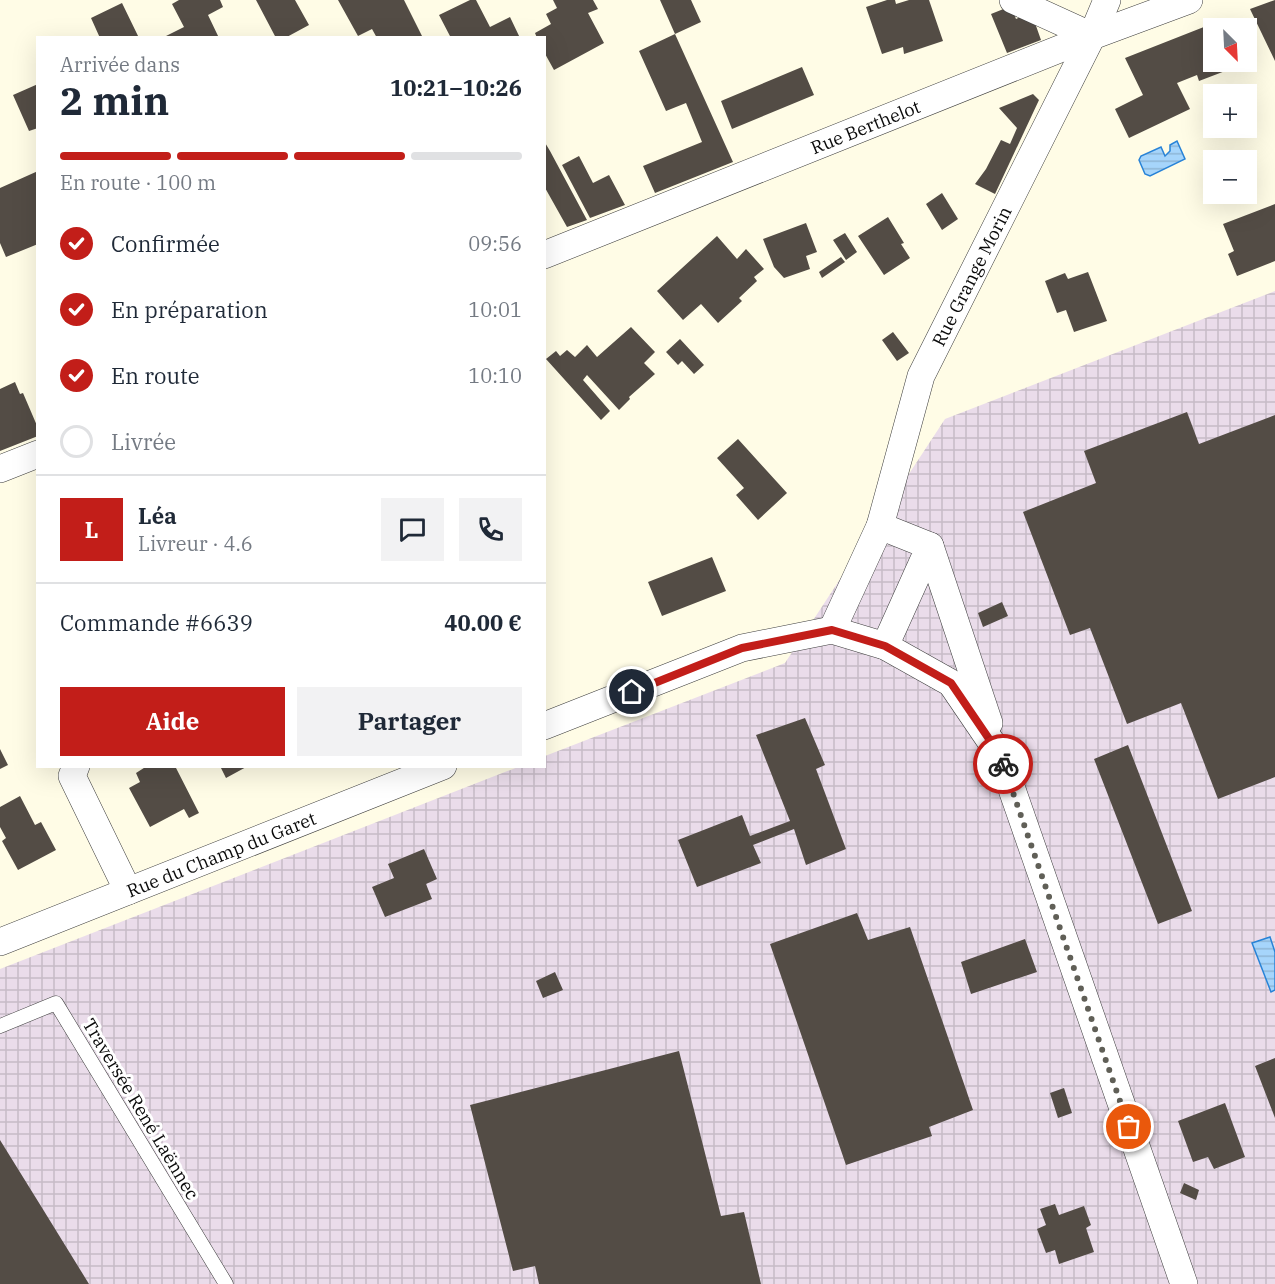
<!DOCTYPE html>
<html lang="fr">
<meta charset="utf-8">
<style>
:root{--surface:#fff;--page:#f2f2f3;--text:#1f2937;--muted:#747a83;--line:#e0e1e3;--accent:#c21e19}
body{margin:0;font-family:"IBM Plex Serif",serif;background:var(--page);color:var(--text);height:100vh;display:flex;flex-direction:column;font-size:22px;white-space:nowrap}
*{box-sizing:border-box;margin:0}
p{font-size:20px;color:var(--muted)}
.icon{flex:none;width:33px;height:33px;fill:none;stroke:currentColor;stroke-width:2;stroke-linecap:round;stroke-linejoin:round}
.map{position:relative;flex:1;overflow:hidden}
.sheet{position:absolute;left:36px;top:36px;width:510px;height:732px;display:flex;flex-direction:column;background:var(--surface);border-radius:0px;box-shadow:0 6px 24px #0002}
.sheet>*{flex:none}
.needle{width:39px;rotate:156deg}
.controls{position:absolute;left:1203px;top:18px;display:grid;gap:12px}
.controls a{display:grid;place-items:center;width:54px;height:54px;border-radius:0px;background:var(--surface);box-shadow:0 6px 24px #0002;font-size:30px}
.pin{position:absolute;display:grid;place-items:center;width:51px;height:51px;color:#fff;margin:-26px;border:3px solid #fff;border-radius:50%;box-shadow:0 2px 6px #0007}
.courier{position:absolute;display:grid;place-items:center;width:60px;height:60px;margin:-30px;border:4px solid #c21e19;border-radius:50%;background:#fff;color:#222;box-shadow:0 2px 8px #0007}
.summary em{font-style:normal;font-weight:800}
.summary div{display:flex;flex-direction:column-reverse}
.summary{display:flex;align-items:center;justify-content:space-between;height:102px;padding:0 24px}
h1{font-size:39px;font-weight:800;line-height:45px}
.bar{display:grid;grid-template-columns:repeat(4,1fr);gap:9px 6px;align-content:center;height:72px;padding:0 24px}
.bar i{height:8px;border-radius:4px;background:var(--line)}
.bar .active{background:var(--accent)}
.bar p{grid-column:span 4}
.line{display:flex;align-items:center;gap:15px;padding:0 24px;border-top:2px solid var(--line)}
.line div{flex:1}
.round{display:grid;place-items:center;flex:none;width:63px;height:63px;border-radius:0px;background:var(--page)}
ol{padding:0 24px;list-style:none}
li{display:flex;align-items:center;gap:18px;height:66px}
li p{margin-inline-start:auto}
li .icon{padding:6px;border-radius:50%;background:var(--accent);color:#fff;stroke-width:4}
li:last-child{color:var(--muted)}
li i{width:33px;height:33px;border:3px solid var(--line);border-radius:50%}
.primary-button{display:flex;gap:12px;margin-top:auto;padding:12px 24px}
.primary-button a{flex:1;height:69px;border-radius:0px;background:var(--accent);color:#fff;font-size:24px;font-weight:800;line-height:69px;text-align:center}
.primary-button a+a{background:var(--page);color:var(--text)}
.map>svg:first-child{display:block}
.industrial{fill:url(#industrial-grid)}
.water{fill:url(#water-rules);stroke:#2883d7;stroke-width:1.5}
.building{fill:#534c45}
.lines{fill:none;stroke-linecap:round;stroke-linejoin:round}
.lane-casing{stroke:#3d3d3d;stroke-width:15}
.street-casing{stroke:#3d3d3d;stroke-width:28}
.lane{stroke:#fff;stroke-width:14}
.street{stroke:#fff;stroke-width:27}
.done{stroke:#605f57;stroke-width:6;stroke-dasharray:0 10.8}
.route{stroke:#c21e19;stroke-width:8}
.labels{text-anchor:middle;dominant-baseline:central;stroke-width:6;stroke-linejoin:round;paint-order:stroke}
.street-label{font-size:18px;fill:#0a0a0a;stroke:#fff}
</style>
<div class="map">
<svg width="1275" height="1284" viewBox="0 0 1275 1284">
<defs>
<pattern id="industrial-grid" width="8" height="8" patternUnits="userSpaceOnUse" patternTransform="scale(1.5)"><rect width="8" height="8" fill="#eadcea"/><path d="M0 4h8M4 0v8" fill="none" stroke="#c7bbc7"/></pattern>
<pattern id="water-rules" width="6" height="5" patternUnits="userSpaceOnUse" patternTransform="scale(1.5)"><rect width="6" height="5" fill="#a6d5fb"/><path d="M0 2.5h6" fill="none" stroke="#8eb6d6"/></pattern>
</defs>
<rect width="100%" height="100%" fill="#fffce6"/>
<path class="industrial" d="M1275 291V1284H0V969L518 767 544 766 545 756 785 663 945 419Z"/>
<path class="water" d="M1177 141 1185 159 1150 176 1145 174 1139 160 1141 156 1161 147 1165 156 1170 151V145Z
M1270 937 1275 952V990L1271 992 1252 943Z"/>
<path class="building" d="M179 0H220L223 7 208 15 219 38H162L184 27 172 4Z
M256 0H295L309 25 285 38H276Z
M338 0H404L423 38H377L372 29 358 36Z
M470 0H476L490 27 510 17 520 38H451L439 15Z
M553 0H593L598 9 588 13 604 43 554 70 544 52V38H537L535 33 551 24 546 14 557 8Z
M660 0H691L701 22 675 34Z
M887 0H895L896 4 909 0H929L943 41 904 54 903 47 882 54 866 7Z
M1275 0V61L1250 9Z
M122 3 139 38H100L91 18Z
M1011 6 1016 19 1029 13 1033 24 1035 23 1041 40 1007 53 991 14Z
M1214 23 1216 28H1214V62H1230L1233 68 1199 81 1197 75 1177 83 1190 109 1129 138 1115 109 1143 95 1125 58Z
M675 34 733 162 655 193 643 166 702 142 686 103 666 111 639 51Z
M802 67 814 95 732 129 721 101Z
M38 84V128L29 131 13 95Z
M1033 94 1039 100 995 194 975 184 986 169 1001 140 1010 144 1017 128 999 108Z
M544 141 550 151 587 220 567 227 544 186Z
M579 156 593 183 609 175 625 205 590 218 562 165Z
M38 171V244L6 257 0 243V188Z
M942 193 958 219 942 230 926 204Z
M1275 204V261L1237 276 1228 254 1234 251 1223 224Z
M888 217 904 243 901 244 910 258 884 275 858 236Z
M806 223 817 252 806 256 810 269 784 278 774 267 763 239Z
M845 233 857 252 846 260 833 240Z
M717 236 737 259 746 249 764 269 754 277 757 281 739 298 742 301 718 323 701 304 683 320 657 291Z
M841 257 845 262 822 278 819 272Z
M1088 272 1107 321 1074 332 1066 310 1057 313 1045 281 1065 273 1068 279Z
M631 327 655 352 644 363 655 374 629 397 630 399 619 410 587 375 583 380 610 411 601 420 546 359 556 351 560 356 567 350 575 357 587 345 597 357Z
M893 332 909 353 897 361 882 340Z
M680 339 704 365 694 374 682 361 678 365 666 352Z
M15 382 20 394 23 393 38 428V436L0 451V389Z
M1187 412 1199 444 1275 415V777L1218 799 1181 703 1127 724 1090 628 1070 635 1023 512 1096 483 1084 451Z
M738 439 787 493 758 520 736 495 744 488 717 458Z
M712 557 726 591 662 616 648 582Z
M1002 602 1008 616 983 627 978 613Z
M805 718 825 765 816 769 846 849 806 865 794 829 753 845 761 863 697 887 678 840 742 815 750 836 790 821 756 735Z
M1128 745 1192 911 1158 924 1094 759Z
M0 749 8 765 0 769Z
M147 766H175L199 813 189 818 184 809 150 827 129 788 140 782 136 773Z
M220 766H248L226 778Z
M20 796 35 825 41 822 56 850 18 870 2 841 6 838 0 827V807Z
M424 849 437 879 426 884 432 899 385 917 372 887 394 878 388 864Z
M857 913 868 940 910 927 973 1110 929 1127 932 1136 846 1165 770 944Z
M1025 939 1037 972 971 994 961 962Z
M555 972 563 990 543 998 536 981Z
M679 1051 721 1216 744 1212 761 1284H539L535 1266 513 1271 470 1105Z
M1275 1058V1118L1255 1066Z
M1064 1088 1072 1113 1058 1118 1050 1093Z
M1225 1103 1245 1157 1214 1169 1208 1157 1193 1162 1178 1121Z
M0 1140 44 1211 89 1284H0Z
M1184 1183 1199 1190 1196 1200 1180 1193Z
M1055 1204 1059 1215 1084 1206 1091 1225 1086 1228 1094 1252 1059 1264 1055 1250 1046 1253 1037 1229 1046 1225 1040 1209Z"/>
<g class="lines">
<defs>
<path id="lane" d="M0 1026 56 1003 226 1284"/>
<g id="street">
<path d="M1013 0 1092 36"/>
<path id="s1" d="M544 255 1092 36 1189 0"/>
<path d="M0 469 38 454"/>
<path d="M880 526 930 546 885 646"/>
<path d="M930 546 989 723"/>
<path id="s2" d="M832 630 880 526 921 376 1092 36 1107 0"/>
<path d="M544 726 742 648 832 630 885 646 951 683 1000 755 1184 1284"/>
<path d="M76 766 72 776 128 891"/>
<path id="s3" d="M0 942 443 766"/>
</g>
</defs>
<use href="#lane" class="lane-casing"/>
<use href="#street" class="street-casing"/>
<use href="#lane" class="lane"/>
<use href="#street" class="street"/>
</g>
<g class="lines">
<path class="done" d="M1003 764 1129 1127"/>
<path class="route" d="M632 692 742 648 832 630 885 646 951 683 1000 755 1003 764"/>
</g>
<g class="labels">
<g class="street-label">
<text stroke="none"><textPath href="#s1" startOffset="346">Rue Berthelot</textPath></text>
<text stroke="none"><textPath href="#s2" startOffset="382">Rue Grange Morin</textPath></text>
<text stroke="none"><textPath href="#s3" startOffset="238">Rue du Champ du Garet</textPath></text>
<text transform="translate(141 1109) rotate(59)">Traversée René Laënnec</text>
</g>
</g>
</svg>
<div class="controls">
<a><svg class="needle" viewBox="-14 -14 28 28"><path d="M0-13l5 13h-10z" fill="#e53935"/><path d="M0 13l5-13h-10z" fill="#747a83"/></svg></a>
<a>+</a>
<a>−</a>
</div>
<div class="pin" style="left:1129px;top:1127px;background:#ea580c"><svg class="icon" aria-label="bag" viewBox="0 0 24 24"><path d="M5 8h14l-1 12H6zM9 8a3 3 0 0 1 6 0"/></svg></div>
<div class="pin" style="left:632px;top:692px;background:#1f2937"><svg class="icon" aria-label="home" viewBox="0 0 24 24"><path d="M3 11l9-7 9 7M6 9v11h12V9"/></svg></div>
<div class="courier" style="left:1003px;top:764px"><svg class="icon" aria-label="bike" viewBox="0 0 24 24"><circle cx="6" cy="16" r="4"/><circle cx="18" cy="16" r="4"/><path d="M6 16l4-8h5l3 8M10 8l3 8H6M13 5h3"/></svg></div>
<section class="sheet">
<div class="summary"><div><h1>2 min</h1><p>Arrivée dans</p></div><em>10:21–10:26</em></div>
<div class="bar"><i class="active"></i><i class="active"></i><i class="active"></i><i></i><p>En route · 100 m</p></div>
<ol>
<li><svg class="icon" aria-label="check" viewBox="0 0 24 24"><path d="M5 12l5 5 9-10"/></svg>Confirmée<p>09:56</p></li>
<li><svg class="icon" aria-label="check" viewBox="0 0 24 24"><path d="M5 12l5 5 9-10"/></svg>En préparation<p>10:01</p></li>
<li><svg class="icon" aria-label="check" viewBox="0 0 24 24"><path d="M5 12l5 5 9-10"/></svg>En route<p>10:10</p></li>
<li><i></i>Livrée</li>
</ol>
<div class="line" style="height:108px"><b class="round" style="background:var(--accent);color:#fff">L</b><div><b>Léa</b><p>Livreur · 4.6</p></div><a class="round"><svg class="icon" aria-label="chat" viewBox="0 0 24 24"><path d="M4 5h16v11H9l-5 4z"/></svg></a><a class="round"><svg class="icon" aria-label="phone" viewBox="0 0 24 24"><path d="M5 4h4l2 5-3 2q2 4 5 5l2-3 5 2v4C11 20 4 13 5 4z"/></svg></a></div>
<div class="line" style="height:78px"><div>Commande #6639</div><b>40.00 €</b></div>
<div class="primary-button"><a>Aide</a><a>Partager</a></div>
</section>
</div>
